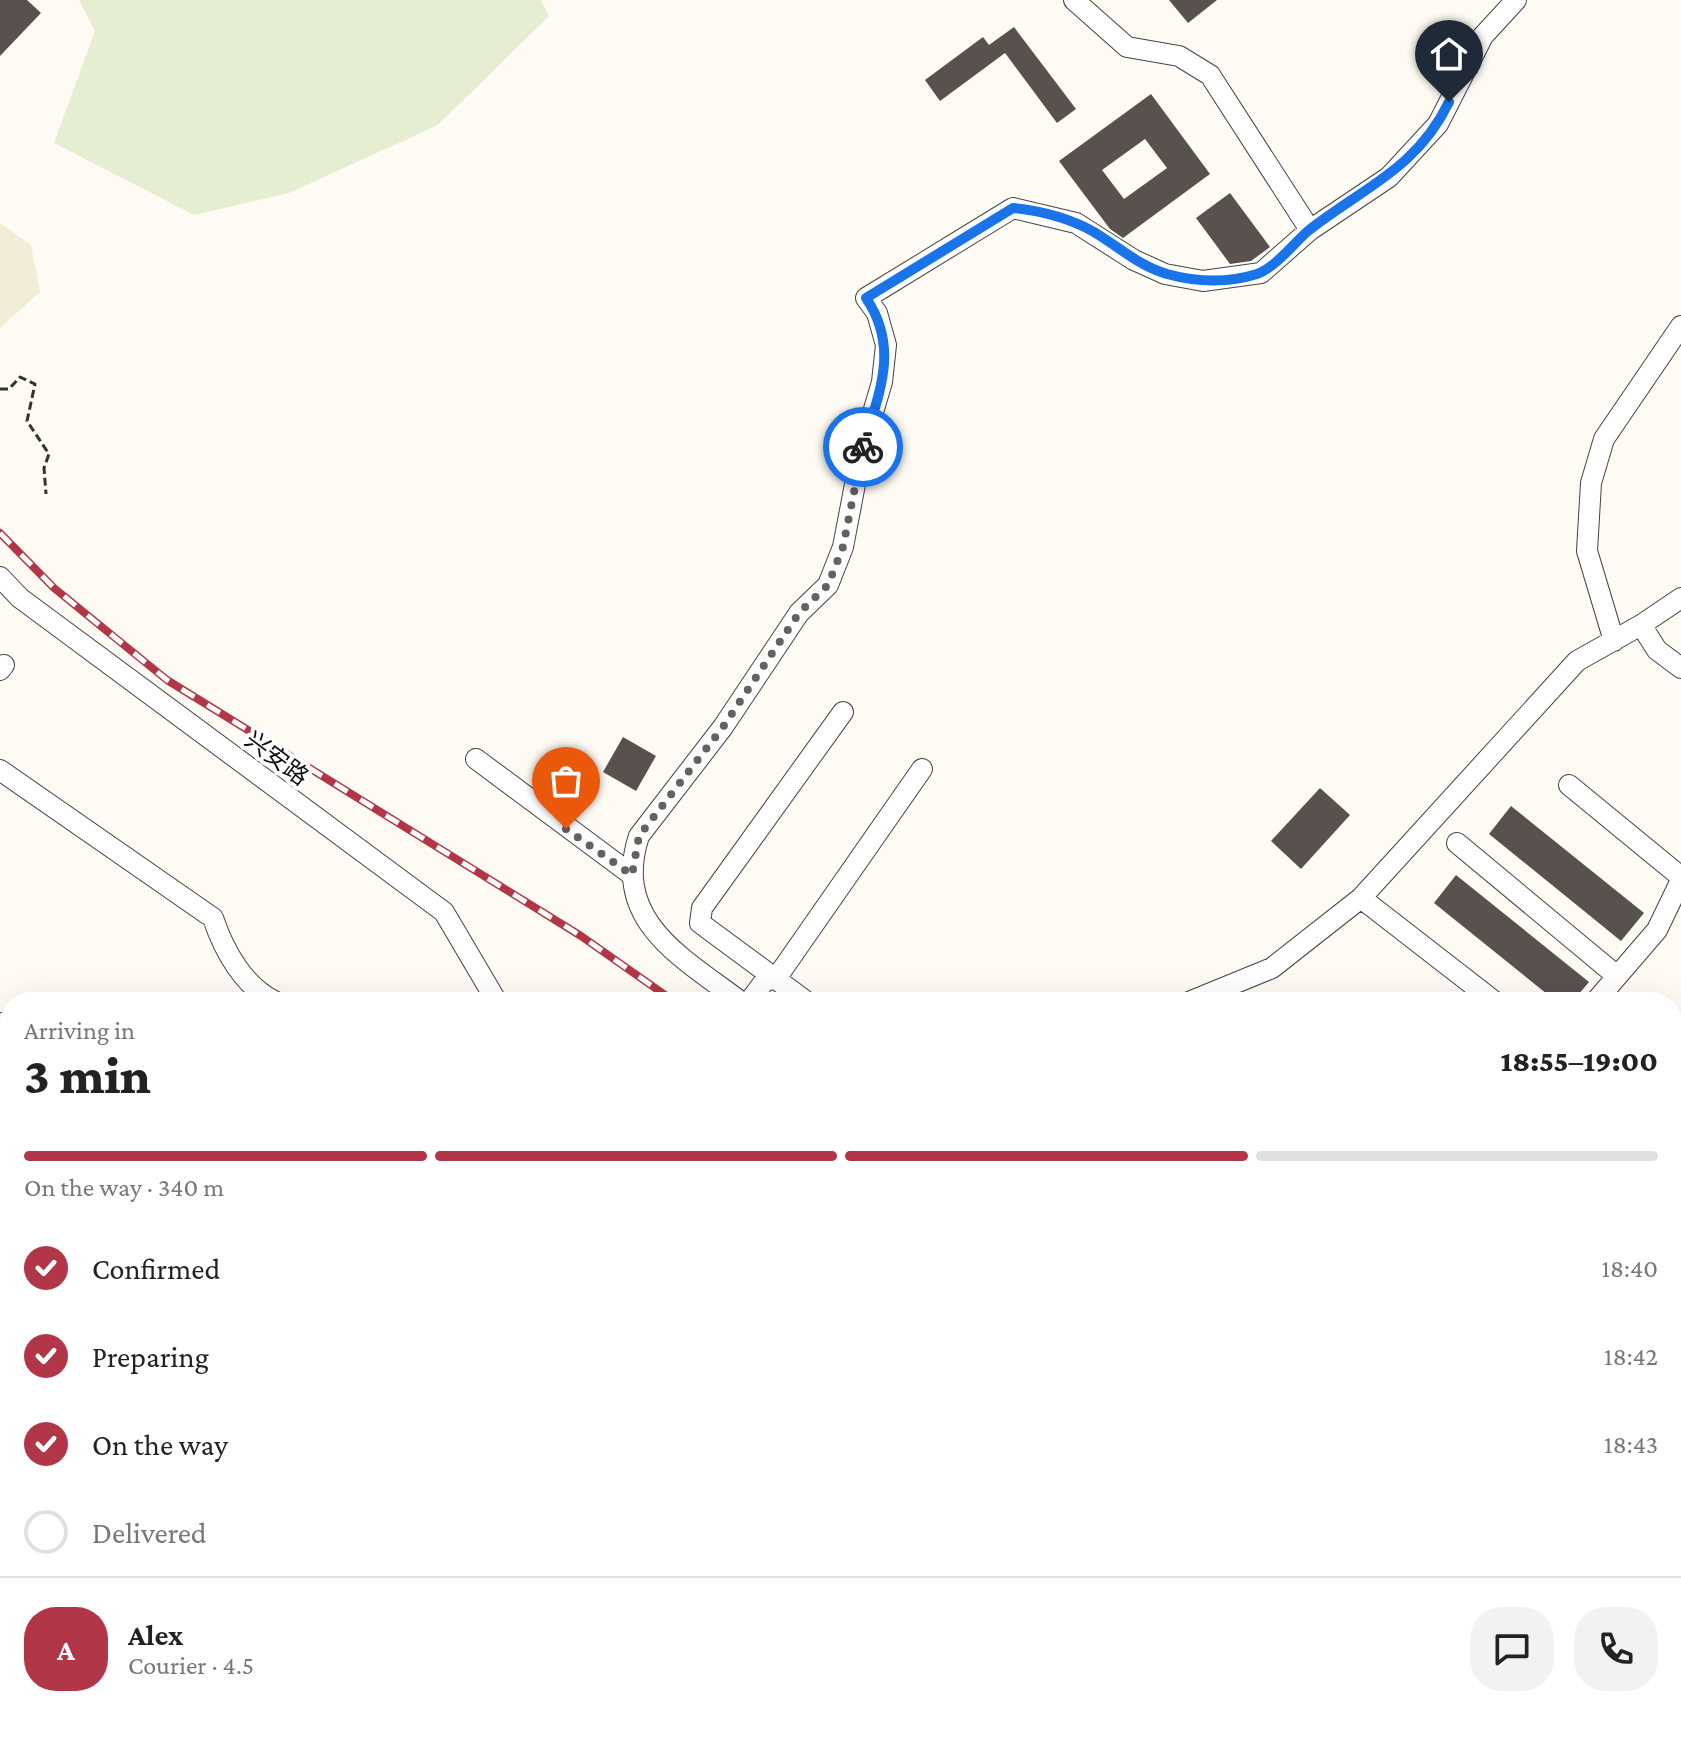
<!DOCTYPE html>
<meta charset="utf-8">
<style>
:root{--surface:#fff;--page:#f2f2f2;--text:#222;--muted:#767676;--line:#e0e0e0;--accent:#b13748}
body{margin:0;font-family:"Crimson Pro","Noto Sans SC",serif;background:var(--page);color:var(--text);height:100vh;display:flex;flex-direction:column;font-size:30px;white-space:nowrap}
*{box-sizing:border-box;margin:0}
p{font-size:26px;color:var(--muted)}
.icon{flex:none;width:44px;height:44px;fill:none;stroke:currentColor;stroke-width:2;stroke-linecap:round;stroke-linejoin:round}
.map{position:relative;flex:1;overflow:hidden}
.side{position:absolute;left:0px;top:992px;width:1682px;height:746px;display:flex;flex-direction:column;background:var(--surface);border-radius:32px 32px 0 0;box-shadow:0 8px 32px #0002}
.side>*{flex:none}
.pin{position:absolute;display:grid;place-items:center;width:68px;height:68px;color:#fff;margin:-82px -34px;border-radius:50% 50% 50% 0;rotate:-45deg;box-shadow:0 0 8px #0007}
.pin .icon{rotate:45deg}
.courier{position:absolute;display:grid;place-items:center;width:80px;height:80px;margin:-40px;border:6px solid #1a73e8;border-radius:50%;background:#fff;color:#222;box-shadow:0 2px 10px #0007}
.summary em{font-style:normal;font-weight:800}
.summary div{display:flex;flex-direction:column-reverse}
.summary{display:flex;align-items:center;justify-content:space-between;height:136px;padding:0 24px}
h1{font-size:52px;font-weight:800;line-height:60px}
.bar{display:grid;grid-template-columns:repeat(4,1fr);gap:12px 8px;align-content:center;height:96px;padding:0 24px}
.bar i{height:10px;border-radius:6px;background:var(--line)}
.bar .current{background:var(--accent)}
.bar p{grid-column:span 4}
.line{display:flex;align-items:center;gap:20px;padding:0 24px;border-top:2px solid var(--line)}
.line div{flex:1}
.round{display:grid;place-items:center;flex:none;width:84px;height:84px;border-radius:32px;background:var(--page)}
ol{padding:0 24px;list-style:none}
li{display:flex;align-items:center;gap:24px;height:88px}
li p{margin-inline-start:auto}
li .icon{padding:8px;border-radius:50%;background:var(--accent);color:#fff;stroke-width:4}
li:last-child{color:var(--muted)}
li i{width:44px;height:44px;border:4px solid var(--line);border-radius:50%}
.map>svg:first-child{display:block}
.farmland{fill:#f2edd6}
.pitch{fill:#e6eed2}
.building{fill:#58514e;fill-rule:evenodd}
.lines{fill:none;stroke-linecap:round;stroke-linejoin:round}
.minor-casing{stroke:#434343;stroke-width:22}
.major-casing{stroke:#212121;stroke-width:28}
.highway-casing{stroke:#212121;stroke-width:32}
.path{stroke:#323232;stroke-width:3;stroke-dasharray:8 4;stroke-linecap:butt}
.minor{stroke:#fff;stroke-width:20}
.major{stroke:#e9c479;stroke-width:26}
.highway{stroke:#e4986c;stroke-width:30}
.rail-casing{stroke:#b13748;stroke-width:8}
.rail{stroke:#fff;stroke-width:5;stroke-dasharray:15;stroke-linecap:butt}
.done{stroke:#636260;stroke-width:8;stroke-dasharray:0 14.4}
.route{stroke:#1a73e8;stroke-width:10}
.labels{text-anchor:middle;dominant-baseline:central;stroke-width:8;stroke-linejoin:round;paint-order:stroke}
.street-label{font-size:24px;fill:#101010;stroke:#fff}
</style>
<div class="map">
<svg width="1681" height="1737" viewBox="0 0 1681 1737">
<rect width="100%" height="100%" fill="#fefbf4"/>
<path class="farmland" d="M0 223 31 245 40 292 0 328Z"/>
<path class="pitch" d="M79 0H541L549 16 438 125 289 193 194 215 54 143 95 31Z"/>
<path class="building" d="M0 0H27L41 13 0 56Z
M1169 0H1217L1188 23Z
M1014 27 1076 109 1057 123 1005 53 940 101 925 80 983 37 989 45Z
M1151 94 1210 174 1123 238 1110 229 1059 161ZM1145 139 1167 168 1124 199 1102 170Z
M1230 193 1270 247 1251 261 1230 264 1196 218Z
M623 737 656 756 636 791 603 772Z
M1320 788 1350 815 1301 869 1271 841Z
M1511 806 1644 913 1621 941 1489 834Z
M1456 875 1589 982 1572 1002H1557L1434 903Z"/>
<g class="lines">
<defs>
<path id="minor" d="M1074 0 1127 47 1179 56 1210 75 1310 230
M0 577 20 598 444 912 497 1002
M1641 625 1657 650 1681 668
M1614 641 1587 551 1591 483 1604 439 1681 326
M0 670 4 665
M476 759 632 875
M0 770 213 918C224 951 244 987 276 1002
M1569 785 1681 877
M1457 843 1617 976
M1361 898 1495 1002
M775 980 922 769
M741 1002C683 958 611 921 639 836L723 727 799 613 828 585 843 547 861 453 882 382 886 345 877 313 866 298 1013 208 1076 223 1134 260 1165 274 1203 281 1261 273 1310 230 1389 177 1438 124 1483 36 1516 0
M749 1002 769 975
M807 1002 700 923 702 908 843 712
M1189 1002 1272 968 1361 898 1577 661 1641 625 1681 598
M1595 1002 1657 930 1681 880
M0 1023 10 1032
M1672 1072 1681 1080
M0 1098 10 1088
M0 1348 10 1358
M0 1691 10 1708
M0 1722 9 1737
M22 1728 27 1737
M398 1728 407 1737
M883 1728 891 1737
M471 1737 479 1728"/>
<path id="major" d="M1672 1642 1681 1649
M1672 1670 1681 1677"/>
<path id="highway" d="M0 1379 10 1389
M0 1416 10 1426
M325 1728 334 1737
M363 1728 373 1737"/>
</defs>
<use href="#minor" class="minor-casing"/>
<use href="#major" class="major-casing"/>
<use href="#highway" class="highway-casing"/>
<path class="path" d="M0 389H9L20 377 35 384 27 421 49 454 44 468 46 494"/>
<use href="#minor" class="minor"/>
<use href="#major" class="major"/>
<use href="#highway" class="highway"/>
<defs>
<path id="rail" d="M0 533 54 588 167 680 581 936 675 1002
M1631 1728 1642 1737"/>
</defs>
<use href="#rail" class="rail-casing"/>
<use href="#rail" class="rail"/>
</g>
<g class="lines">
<path class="done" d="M566 829 632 875 639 836 723 727 799 613 828 585 843 547 863 447"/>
<path class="route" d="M863 447C879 393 900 348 866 298L1013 208C1042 211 1069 218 1094 232 1119 247 1139 266 1167 274 1196 282 1228 283 1257 274 1276 267 1293 244 1308 231 1362 188 1416 170 1449 102"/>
</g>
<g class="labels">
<g class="street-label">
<text transform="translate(277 758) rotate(37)">兴安路</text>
</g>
</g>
</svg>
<div class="pin" style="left:566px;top:829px;background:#ea580c"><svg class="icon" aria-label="bag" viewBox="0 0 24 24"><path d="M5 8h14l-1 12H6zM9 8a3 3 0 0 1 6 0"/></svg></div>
<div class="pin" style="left:1449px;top:102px;background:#1f2937"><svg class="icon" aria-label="home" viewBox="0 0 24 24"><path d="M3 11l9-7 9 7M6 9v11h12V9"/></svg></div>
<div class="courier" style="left:863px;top:447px"><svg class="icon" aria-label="bike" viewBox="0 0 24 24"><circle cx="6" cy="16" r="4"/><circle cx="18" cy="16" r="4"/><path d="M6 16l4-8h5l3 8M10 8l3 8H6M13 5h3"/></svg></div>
<section class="side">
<div class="summary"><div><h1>3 min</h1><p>Arriving in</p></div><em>18:55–19:00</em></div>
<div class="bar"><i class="current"></i><i class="current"></i><i class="current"></i><i></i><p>On the way · 340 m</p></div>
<ol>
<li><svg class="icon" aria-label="check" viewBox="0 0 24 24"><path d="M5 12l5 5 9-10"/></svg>Confirmed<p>18:40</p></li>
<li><svg class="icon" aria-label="check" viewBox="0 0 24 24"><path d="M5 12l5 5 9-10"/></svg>Preparing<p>18:42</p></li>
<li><svg class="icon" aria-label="check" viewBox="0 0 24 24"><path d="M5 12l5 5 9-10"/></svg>On the way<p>18:43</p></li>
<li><i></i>Delivered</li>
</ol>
<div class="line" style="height:144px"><b class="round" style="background:var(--accent);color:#fff">A</b><div><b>Alex</b><p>Courier · 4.5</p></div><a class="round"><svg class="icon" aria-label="chat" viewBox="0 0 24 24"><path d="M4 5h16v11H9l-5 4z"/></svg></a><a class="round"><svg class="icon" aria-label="phone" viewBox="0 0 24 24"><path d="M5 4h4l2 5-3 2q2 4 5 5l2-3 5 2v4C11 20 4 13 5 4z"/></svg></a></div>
</section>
</div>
